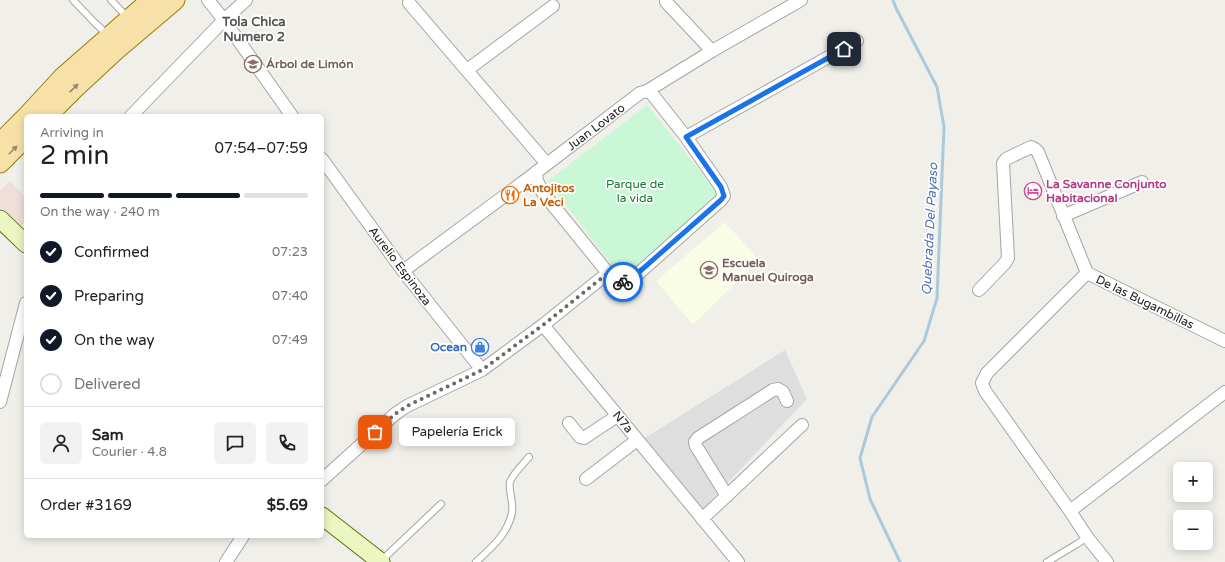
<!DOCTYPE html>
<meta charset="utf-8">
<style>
:root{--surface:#fff;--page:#f2f2f2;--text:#202124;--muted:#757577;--line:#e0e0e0;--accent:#111827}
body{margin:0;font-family:"Varela Round",sans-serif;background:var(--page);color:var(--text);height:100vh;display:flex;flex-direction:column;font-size:15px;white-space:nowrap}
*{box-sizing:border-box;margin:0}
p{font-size:13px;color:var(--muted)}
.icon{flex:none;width:22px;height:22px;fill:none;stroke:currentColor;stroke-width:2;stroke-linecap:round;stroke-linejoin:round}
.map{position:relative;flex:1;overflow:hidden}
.sheet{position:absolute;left:24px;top:114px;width:300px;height:424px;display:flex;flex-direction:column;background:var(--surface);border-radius:6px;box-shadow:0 2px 10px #0003}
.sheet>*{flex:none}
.fabs{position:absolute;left:1173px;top:462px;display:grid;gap:8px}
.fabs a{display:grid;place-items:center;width:40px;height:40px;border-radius:6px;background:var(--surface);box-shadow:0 2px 10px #0003;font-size:20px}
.pin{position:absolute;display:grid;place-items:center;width:34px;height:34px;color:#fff;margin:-17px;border-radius:8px;box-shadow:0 2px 6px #0006}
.courier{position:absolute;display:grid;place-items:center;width:40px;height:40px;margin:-20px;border:3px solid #1a73e8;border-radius:50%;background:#fff;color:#222;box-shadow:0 1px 5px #0007}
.bubble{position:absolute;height:28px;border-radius:6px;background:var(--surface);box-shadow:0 2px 10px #0003;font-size:13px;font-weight:600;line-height:28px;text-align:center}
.summary em{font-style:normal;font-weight:600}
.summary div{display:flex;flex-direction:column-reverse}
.summary{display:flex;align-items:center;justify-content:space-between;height:68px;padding:0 16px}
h1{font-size:26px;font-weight:600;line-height:30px}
.bar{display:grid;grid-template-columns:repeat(4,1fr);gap:6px 4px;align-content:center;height:48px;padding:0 16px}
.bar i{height:5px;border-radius:3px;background:var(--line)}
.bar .selected{background:var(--accent)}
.bar p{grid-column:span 4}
.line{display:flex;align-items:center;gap:10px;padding:0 16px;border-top:1px solid var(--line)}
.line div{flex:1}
.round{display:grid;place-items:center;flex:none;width:42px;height:42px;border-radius:6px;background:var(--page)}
ol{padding:0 16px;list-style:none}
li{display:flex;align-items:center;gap:12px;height:44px}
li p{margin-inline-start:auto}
li .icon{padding:4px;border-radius:50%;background:var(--accent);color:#fff;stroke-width:4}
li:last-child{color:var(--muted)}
li i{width:22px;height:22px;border:2px solid var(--line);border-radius:50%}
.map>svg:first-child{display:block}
.residential{fill:#dfdede}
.commercial{fill:#f0deda}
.education{fill:#f9fde5}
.park{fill:#caf7d5}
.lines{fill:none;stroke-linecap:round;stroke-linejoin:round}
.stream{stroke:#acc9db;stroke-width:3}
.lane-casing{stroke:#a5a5a5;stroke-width:8}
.street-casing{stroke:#a5a5a5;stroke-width:14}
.secondary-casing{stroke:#58740c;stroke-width:19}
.primary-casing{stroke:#957d0a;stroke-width:21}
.lane{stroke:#fff;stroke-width:6}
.street{stroke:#fff;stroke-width:12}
.secondary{stroke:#ebf6c1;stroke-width:17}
.primary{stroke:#f7e1a8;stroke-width:19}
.oneway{fill:#978b6b}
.done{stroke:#6a6967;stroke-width:4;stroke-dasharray:0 7.2}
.route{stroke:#1a73e8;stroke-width:5}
.labels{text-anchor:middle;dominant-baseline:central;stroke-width:3.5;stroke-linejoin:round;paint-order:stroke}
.education-label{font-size:12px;font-weight:bold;fill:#785e54;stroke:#fff;text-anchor:start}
.street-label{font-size:12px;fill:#212121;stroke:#fff}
.park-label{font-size:12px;fill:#137b2d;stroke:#fff}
.hotel-label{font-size:12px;font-weight:bold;fill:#b23c85;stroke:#fff;text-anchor:start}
.food-label{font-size:12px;font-weight:bold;fill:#c56008;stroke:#fff;text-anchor:start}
.shop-label{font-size:12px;font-weight:bold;fill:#366cbe;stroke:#fff;text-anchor:end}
.neighbourhood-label{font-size:13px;font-weight:bold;fill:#545454;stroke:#fff}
.water-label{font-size:13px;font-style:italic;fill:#5271ac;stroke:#fff}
</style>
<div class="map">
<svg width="1225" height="562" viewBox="0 0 1225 562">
<rect width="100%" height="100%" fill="#f1efe9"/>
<path class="residential" d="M785 350 807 399 703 509 645 438Z"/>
<path class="commercial" d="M10 181 26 198V221L19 228 0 207V190Z"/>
<path class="education" d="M725 222 759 260 693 325 656 281Z"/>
<path class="park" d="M647 105 720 196 623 280 548 181Z"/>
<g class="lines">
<path class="stream" d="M893 0 896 8 937 87 944 127 937 298 924 341 872 417 860 458 870 499 900 562"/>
<defs>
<path id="lane" d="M73 0 95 23 108 35
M111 0 128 18
M382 560 441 504
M476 562C492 547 507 535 512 513 514 502 508 490 510 482 512 475 524 463 529 457
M1047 562 1077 544 1087 537"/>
<path id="street" d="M208 0 224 20 292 116
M666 0V2L712 51
M409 3 547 164
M467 70 553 6
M131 116 224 20 246 0
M686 137 857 41
M322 159 403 271 482 370
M536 172 537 181 543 193 608 273C615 280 620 283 630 281L721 200 724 196 721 187 686 137 652 94 647 91
M1063 216 1142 182
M403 271 526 180 640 93 647 91 712 51 801 0
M1087 273 987 373 982 383 985 391 1070 511 1087 537 1107 562
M979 290 1005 263 1008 258 1003 163 1006 159 1031 147 1035 149 1038 152 1087 273 1225 341
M543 325 738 562
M0 402 26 303
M569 423 580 437 584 438 617 416
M586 479 637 440
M322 480 395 414 407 406 482 370 543 325 608 273
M727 496 696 446 695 442 698 438 773 390 778 389 783 392 787 401
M1070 511 1225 392
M702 519 802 425
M226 562 243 536"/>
<path id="secondary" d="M0 219 26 244
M322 516 381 562"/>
<path id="primary" d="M27 116 62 78 151 0
M47 116 75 88 116 50 175 0
M0 143 26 117
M0 163 26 137"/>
</defs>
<use href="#lane" class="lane-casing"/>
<use href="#street" class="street-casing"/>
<use href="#secondary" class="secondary-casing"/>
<use href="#primary" class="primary-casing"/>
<use href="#lane" class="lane"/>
<use href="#street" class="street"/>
<use href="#secondary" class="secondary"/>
<use href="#primary" class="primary"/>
</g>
<defs><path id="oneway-solid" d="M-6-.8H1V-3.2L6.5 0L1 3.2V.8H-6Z"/></defs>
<g class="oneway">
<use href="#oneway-solid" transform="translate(74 88) rotate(-44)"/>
<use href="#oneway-solid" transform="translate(13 150) rotate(-45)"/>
</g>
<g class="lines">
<path class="done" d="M375 432 395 414 407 406 482 370 543 325 608 273 615 280 623 282"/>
<path class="route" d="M623 282 630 280 721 200 724 196 721 187 686 137 844 49"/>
</g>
<defs>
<symbol id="school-ring" viewBox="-11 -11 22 22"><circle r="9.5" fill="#fff" stroke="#8d6e63" stroke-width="1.5"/><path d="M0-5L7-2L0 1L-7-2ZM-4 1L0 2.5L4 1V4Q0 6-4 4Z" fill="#8d6e63"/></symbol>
<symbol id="hotel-ring" viewBox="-11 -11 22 22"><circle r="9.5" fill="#fff" stroke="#d1479c" stroke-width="1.5"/><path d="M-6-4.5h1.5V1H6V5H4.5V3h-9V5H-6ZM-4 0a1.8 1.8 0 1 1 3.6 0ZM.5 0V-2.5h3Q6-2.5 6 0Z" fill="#d1479c"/></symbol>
<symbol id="restaurant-ring" viewBox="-11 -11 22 22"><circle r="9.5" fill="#fff" stroke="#e8710a" stroke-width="1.5"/><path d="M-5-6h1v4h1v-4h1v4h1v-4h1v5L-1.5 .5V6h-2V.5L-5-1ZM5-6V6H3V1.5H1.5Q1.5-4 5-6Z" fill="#e8710a"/></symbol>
<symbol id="shop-ring" viewBox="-11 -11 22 22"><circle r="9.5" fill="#fff" stroke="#3f7fe0" stroke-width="1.5"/><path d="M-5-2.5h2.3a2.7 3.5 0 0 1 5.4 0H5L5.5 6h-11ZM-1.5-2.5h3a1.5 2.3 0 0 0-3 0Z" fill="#3f7fe0"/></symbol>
</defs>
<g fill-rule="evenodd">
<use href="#school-ring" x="243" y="54" width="20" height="20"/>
<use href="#hotel-ring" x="1023" y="181" width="20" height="20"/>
<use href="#restaurant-ring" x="500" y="185" width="20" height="20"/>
<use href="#school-ring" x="699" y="260" width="20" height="20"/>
<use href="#shop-ring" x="470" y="337" width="20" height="20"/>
</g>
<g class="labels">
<g class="education-label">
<text x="266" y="64">Árbol de Limón</text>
<text x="722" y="263">Escuela<tspan x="722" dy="14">Manuel Quiroga</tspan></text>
</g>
<g class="street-label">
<text transform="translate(596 127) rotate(-37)">Juan Lovato</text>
<text transform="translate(400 266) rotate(53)">Aurelio Espinoza</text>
<text transform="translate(1145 302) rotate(26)">De las Bugambillas</text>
<text transform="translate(623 422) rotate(51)">N7a</text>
</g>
<g class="park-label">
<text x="635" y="184">Parque de<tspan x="635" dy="14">la vida</tspan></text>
</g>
<g class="hotel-label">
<text x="1046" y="184">La Savanne Conjunto<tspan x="1046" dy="14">Habitacional</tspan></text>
</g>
<g class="food-label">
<text x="523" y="188">Antojitos<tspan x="523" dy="14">La Veci</tspan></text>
</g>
<g class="shop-label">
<text x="467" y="347">Ocean</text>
</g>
<g class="neighbourhood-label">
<text x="254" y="22">Tola Chica<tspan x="254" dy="15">Numero 2</tspan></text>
</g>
<g class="water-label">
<text transform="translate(930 229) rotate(-87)">Quebrada Del Payaso</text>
</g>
</g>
</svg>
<div class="fabs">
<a>+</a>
<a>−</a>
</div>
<div class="pin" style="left:375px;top:432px;background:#ea580c"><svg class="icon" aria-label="bag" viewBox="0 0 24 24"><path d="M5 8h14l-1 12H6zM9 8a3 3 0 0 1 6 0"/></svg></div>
<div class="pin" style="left:844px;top:49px;background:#1f2937"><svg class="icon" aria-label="home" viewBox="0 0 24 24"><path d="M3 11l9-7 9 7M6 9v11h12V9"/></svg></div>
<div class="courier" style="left:623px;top:282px"><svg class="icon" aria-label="bike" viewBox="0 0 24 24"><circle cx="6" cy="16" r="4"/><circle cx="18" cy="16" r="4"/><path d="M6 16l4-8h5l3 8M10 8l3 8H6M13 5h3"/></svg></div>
<div class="bubble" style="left:399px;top:418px;width:116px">Papelería Erick</div>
<section class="sheet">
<div class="summary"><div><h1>2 min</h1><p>Arriving in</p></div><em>07:54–07:59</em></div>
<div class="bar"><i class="selected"></i><i class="selected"></i><i class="selected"></i><i></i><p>On the way · 240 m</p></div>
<ol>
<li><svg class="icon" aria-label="check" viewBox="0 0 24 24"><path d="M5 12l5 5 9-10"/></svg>Confirmed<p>07:23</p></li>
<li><svg class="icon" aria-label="check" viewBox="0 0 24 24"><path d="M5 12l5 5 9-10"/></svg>Preparing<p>07:40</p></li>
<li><svg class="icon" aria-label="check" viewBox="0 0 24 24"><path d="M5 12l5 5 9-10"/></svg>On the way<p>07:49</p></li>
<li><i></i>Delivered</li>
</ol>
<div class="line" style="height:72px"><a class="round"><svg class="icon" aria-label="person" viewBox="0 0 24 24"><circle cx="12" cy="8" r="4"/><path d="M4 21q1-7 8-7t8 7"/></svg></a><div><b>Sam</b><p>Courier · 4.8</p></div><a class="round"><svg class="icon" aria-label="chat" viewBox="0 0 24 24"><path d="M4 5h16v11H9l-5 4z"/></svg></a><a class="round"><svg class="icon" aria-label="phone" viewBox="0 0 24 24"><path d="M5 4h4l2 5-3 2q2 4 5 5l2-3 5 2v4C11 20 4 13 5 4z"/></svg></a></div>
<div class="line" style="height:52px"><div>Order #3169</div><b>$5.69</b></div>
</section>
</div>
